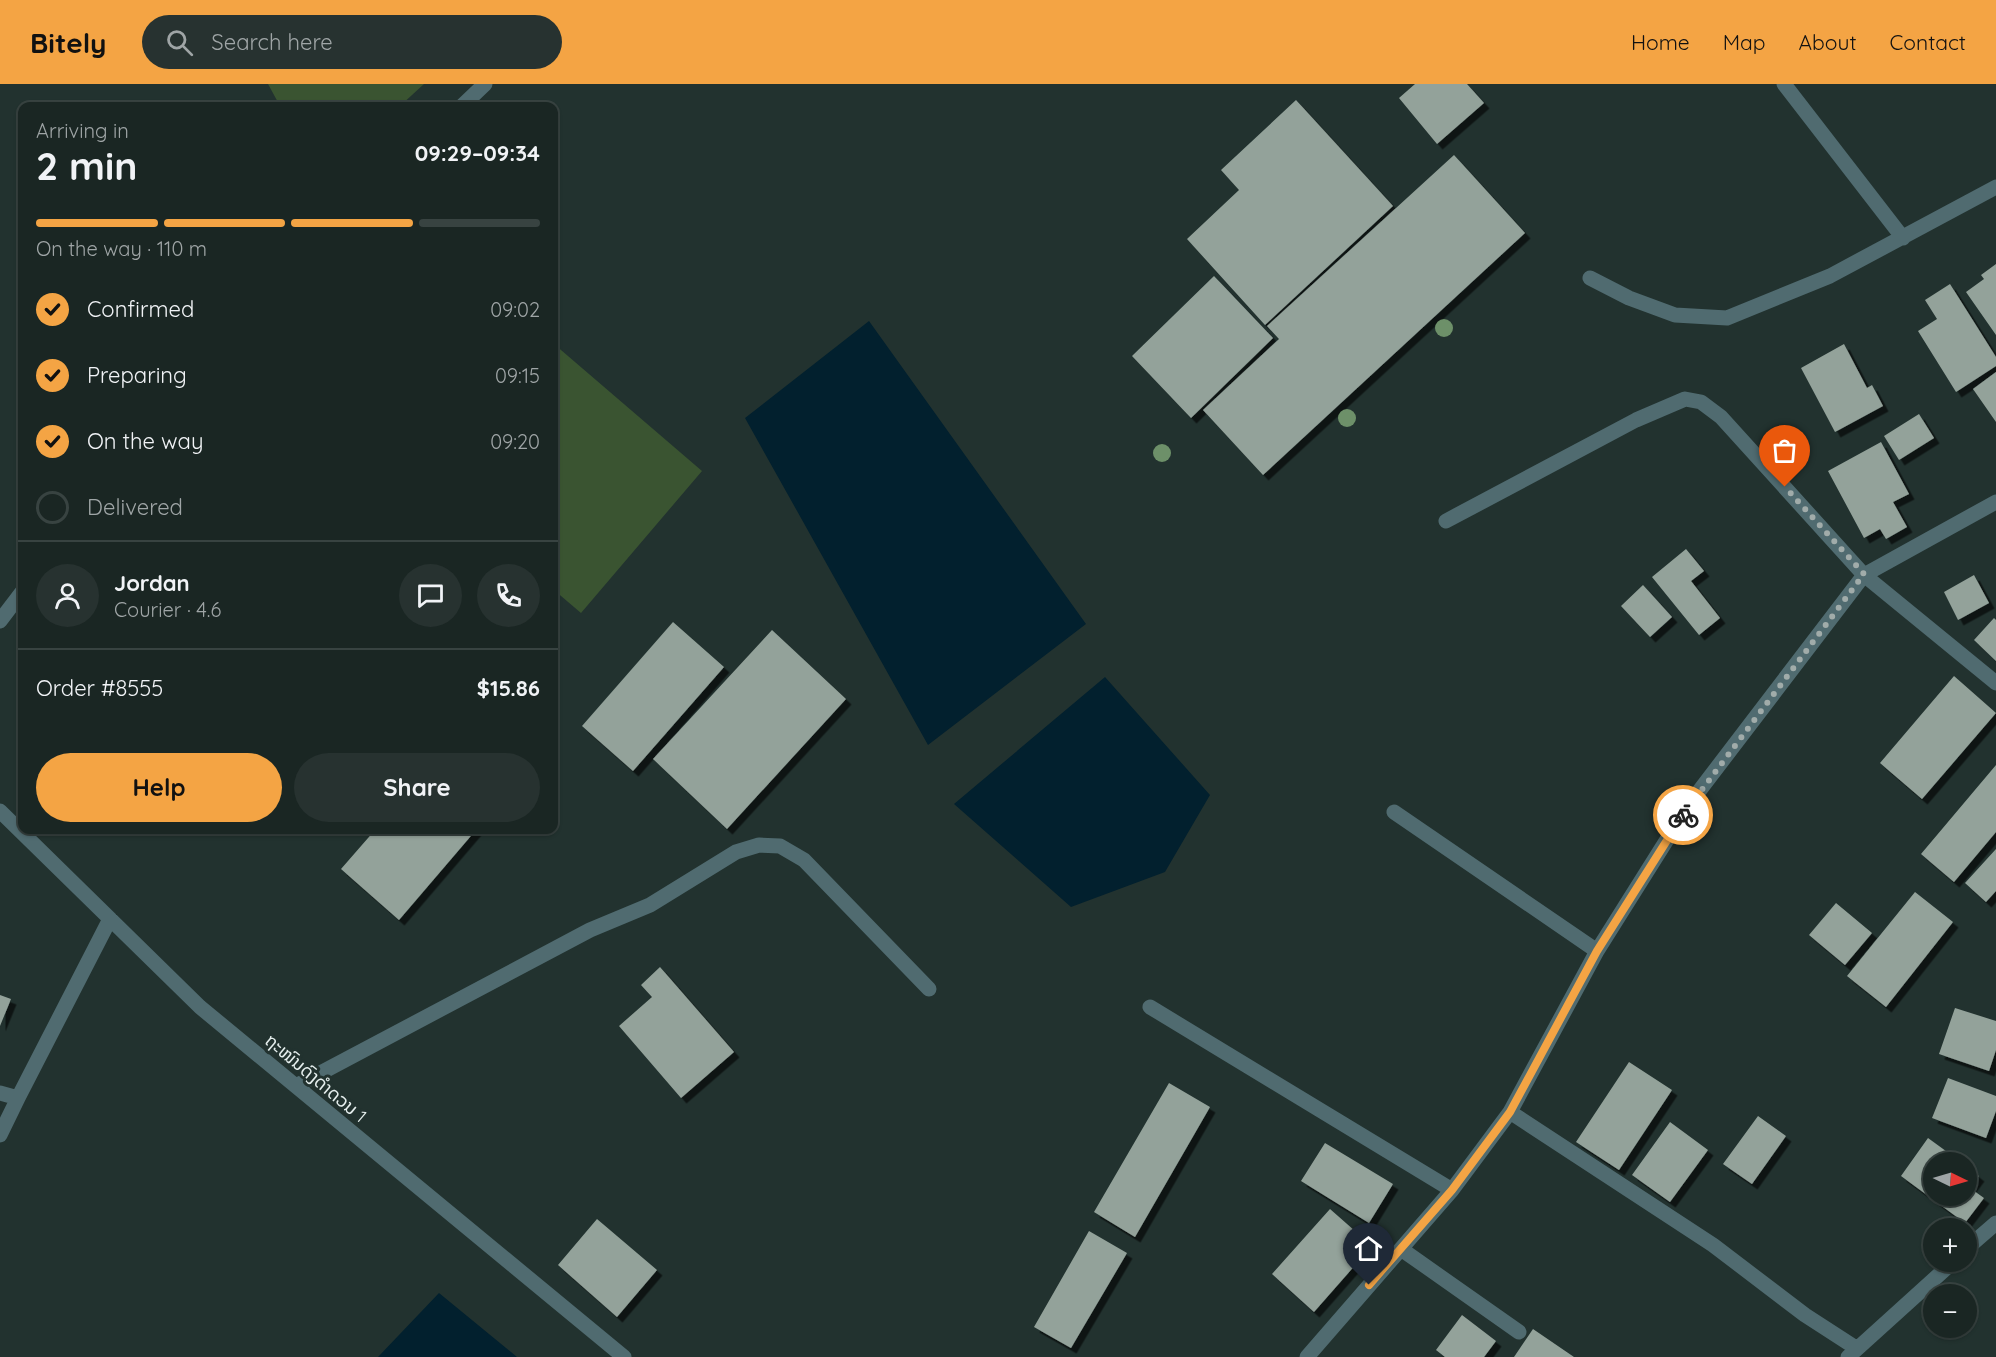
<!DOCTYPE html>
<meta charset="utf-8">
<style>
:root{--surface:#1a2623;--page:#273230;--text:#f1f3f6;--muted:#9fa5a6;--line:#384341;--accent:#f4a444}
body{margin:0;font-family:Quicksand,"Noto Sans Lao",sans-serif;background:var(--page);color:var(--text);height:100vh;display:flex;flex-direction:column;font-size:22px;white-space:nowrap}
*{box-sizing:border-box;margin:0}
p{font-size:20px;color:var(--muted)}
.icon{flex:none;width:33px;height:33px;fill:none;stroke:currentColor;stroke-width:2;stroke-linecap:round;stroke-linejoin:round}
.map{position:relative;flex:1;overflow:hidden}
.panel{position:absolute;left:18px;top:18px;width:540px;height:732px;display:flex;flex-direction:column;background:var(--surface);border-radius:12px;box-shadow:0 2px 4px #0004,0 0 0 2px var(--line)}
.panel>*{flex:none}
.needle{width:39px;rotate:95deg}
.controls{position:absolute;left:1923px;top:1068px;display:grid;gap:12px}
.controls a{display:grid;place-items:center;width:54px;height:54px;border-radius:50%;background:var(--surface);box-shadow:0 2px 4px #0004,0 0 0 2px var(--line);font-size:30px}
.pin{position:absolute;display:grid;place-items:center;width:51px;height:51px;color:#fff;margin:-62px -26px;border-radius:50% 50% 50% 0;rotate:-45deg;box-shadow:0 0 6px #0007}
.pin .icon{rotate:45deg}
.courier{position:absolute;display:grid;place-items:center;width:60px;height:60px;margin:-30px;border:4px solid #f4a444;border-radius:50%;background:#fff;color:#222;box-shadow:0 2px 8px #0007}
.headline em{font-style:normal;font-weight:700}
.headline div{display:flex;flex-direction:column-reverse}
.headline{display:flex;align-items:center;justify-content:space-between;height:102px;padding:0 18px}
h1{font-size:39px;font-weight:700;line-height:45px}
.bar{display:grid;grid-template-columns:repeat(4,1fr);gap:9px 6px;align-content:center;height:72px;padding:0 18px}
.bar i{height:8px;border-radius:4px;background:var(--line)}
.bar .on{background:var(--accent)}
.bar p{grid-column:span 4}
.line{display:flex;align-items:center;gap:15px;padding:0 18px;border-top:2px solid var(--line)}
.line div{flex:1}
.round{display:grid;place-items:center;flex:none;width:63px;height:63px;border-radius:32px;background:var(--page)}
ol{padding:0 18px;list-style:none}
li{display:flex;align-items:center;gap:18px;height:66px}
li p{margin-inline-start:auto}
li .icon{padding:6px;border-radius:50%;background:var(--accent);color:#111;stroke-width:4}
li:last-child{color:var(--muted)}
li i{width:33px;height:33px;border:3px solid var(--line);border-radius:50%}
.primary-button{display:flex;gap:12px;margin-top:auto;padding:12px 18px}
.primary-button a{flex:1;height:69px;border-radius:36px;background:var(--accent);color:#111;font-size:24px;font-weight:700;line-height:69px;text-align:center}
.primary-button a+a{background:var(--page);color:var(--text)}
header{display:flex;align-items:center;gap:36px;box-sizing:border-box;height:84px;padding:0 30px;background:var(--accent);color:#111}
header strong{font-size:28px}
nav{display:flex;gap:33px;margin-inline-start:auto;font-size:21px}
.search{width:420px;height:54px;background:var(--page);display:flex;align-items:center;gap:15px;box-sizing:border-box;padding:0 21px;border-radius:33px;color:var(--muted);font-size:22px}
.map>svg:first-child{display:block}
.green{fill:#3a5431}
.water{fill:#02202e}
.building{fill:#93a29a;filter:url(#shadow)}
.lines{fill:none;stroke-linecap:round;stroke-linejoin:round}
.minor{stroke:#506b70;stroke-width:15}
.tree{fill:#6d9069}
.done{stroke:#a1acaa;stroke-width:6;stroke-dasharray:0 10.8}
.route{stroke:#f4a444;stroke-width:8}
.labels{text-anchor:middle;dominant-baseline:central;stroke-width:6;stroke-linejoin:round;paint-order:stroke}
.street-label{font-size:18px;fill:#e5eeed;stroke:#22322f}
</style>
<header>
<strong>Bitely</strong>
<div class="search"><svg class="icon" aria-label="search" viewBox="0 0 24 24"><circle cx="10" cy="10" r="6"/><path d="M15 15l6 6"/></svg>Search here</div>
<nav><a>Home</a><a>Map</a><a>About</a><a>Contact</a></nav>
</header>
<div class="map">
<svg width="1996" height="1273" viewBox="0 0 1996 1273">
<defs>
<filter id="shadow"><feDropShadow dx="5.5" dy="5.5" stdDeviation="0" flood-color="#0009"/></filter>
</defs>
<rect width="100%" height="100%" fill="#22322f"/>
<path class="green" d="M268 0H424L400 22H280Z
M554 260 702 387 581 529 554 506Z"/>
<path class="water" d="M869 237 1086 540 928 661 745 334Z
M1105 593 1210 711 1165 788 1071 823 954 720Z
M439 1209 517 1273H378Z"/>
<path class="building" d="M1415 0H1467L1484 19 1437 60 1399 14Z
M1296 16 1393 122 1265 241 1187 155 1239 106 1221 86Z
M1454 71 1525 149 1263 391 1203 326 1279 255 1267 242Z
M1996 180V251L1966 208 1984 195 1981 191Z
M1214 192 1273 254 1191 334 1132 272Z
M1950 200 1996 273V282L1956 308 1918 247 1937 235 1925 216Z
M1844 260 1867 304 1872 301 1883 322 1835 348 1801 284Z
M1996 288V338L1973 305Z
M1919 330 1934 354 1899 376 1884 352Z
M1881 358 1909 410 1893 418 1907 443 1886 455 1880 445 1864 454 1828 387Z
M1686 465 1704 487 1691 497 1720 534 1699 551 1652 493Z
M1974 491 1989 519 1958 536 1944 508Z
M1643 501 1672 533 1650 553 1621 522Z
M1994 534 1996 536V577L1974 556Z
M673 538 724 583 633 687 582 642Z
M772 546 846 615 727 745 653 675Z
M1954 592 1996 629 1922 715 1880 679Z
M1996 681V748L1954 798 1921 770Z
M375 746H476L399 836 341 785Z
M1996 765V807L1986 818 1965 799Z
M1915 808 1953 838 1886 923 1847 892Z
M1836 819 1872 849 1845 881 1809 851Z
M660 883 734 968 681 1014 619 942 652 913 641 901Z
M0 911 11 915 0 942Z
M1955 924 1996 937V966L1989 987 1939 970Z
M1629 978 1672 1006 1619 1086 1576 1058Z
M1948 994 1996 1012V1027L1986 1054 1932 1034Z
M1169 999 1210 1023 1135 1153 1094 1128Z
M1758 1032 1786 1052 1752 1100 1723 1080Z
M1670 1038 1708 1066 1670 1118 1632 1091Z
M1928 1054 1961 1078H1934V1112H1966V1082L1979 1092 1970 1104 1984 1114 1965 1139 1901 1092Z
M1325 1059 1393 1100 1369 1139 1301 1097Z
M1330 1125 1372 1162 1314 1228 1272 1190Z
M597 1135 657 1186 617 1233 558 1181Z
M1089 1147 1127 1169 1071 1264 1034 1243Z
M1462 1231 1496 1257 1484 1273H1445L1436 1266Z
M1533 1245 1574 1273H1514Z"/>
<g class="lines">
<path class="minor" d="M1784 0 1903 154
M462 22 485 0
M1590 194 1629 214 1675 231 1727 234 1830 192 1996 103
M1446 437 1636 336 1685 315 1701 318 1721 333 1864 491 1996 599
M0 537 22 508
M0 727 200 923 624 1273
M1394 728 1597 867
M1150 923 1452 1106
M296 1002 590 846 650 821 736 768 759 761 780 762 804 776 929 905
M0 1009 18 1014
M1510 1028 1713 1161 1805 1231 1856 1264
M0 1051 18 1014 110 835
M1401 1165 1519 1248
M1966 1165 1996 1139
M1307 1273 1452 1106 1510 1028 1597 867 1690 719 1864 491 1996 418
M1848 1273 1953 1178"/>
</g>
<g class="tree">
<circle cx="1444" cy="244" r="9"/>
<circle cx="1347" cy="334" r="9"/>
<circle cx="1162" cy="369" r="9"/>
</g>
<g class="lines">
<path class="done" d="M1683 731 1864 490 1785 403"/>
<path class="route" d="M1369 1201 1452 1106 1510 1028 1597 867 1683 731"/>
</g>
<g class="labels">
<g class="street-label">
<text transform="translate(316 994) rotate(40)">ຖະໜົນດົງດຳດວນ 1</text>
</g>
</g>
</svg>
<div class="controls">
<a><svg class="needle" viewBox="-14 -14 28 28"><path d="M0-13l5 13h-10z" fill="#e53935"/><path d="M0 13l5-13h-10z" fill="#9fa5a6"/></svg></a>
<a>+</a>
<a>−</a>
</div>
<div class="pin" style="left:1785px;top:403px;background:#ea580c"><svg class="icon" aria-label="bag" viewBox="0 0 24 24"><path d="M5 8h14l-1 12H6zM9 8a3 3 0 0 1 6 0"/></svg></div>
<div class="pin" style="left:1369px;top:1201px;background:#1f2937"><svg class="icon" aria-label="home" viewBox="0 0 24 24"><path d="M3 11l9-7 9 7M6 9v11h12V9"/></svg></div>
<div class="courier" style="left:1683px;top:731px"><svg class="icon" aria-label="bike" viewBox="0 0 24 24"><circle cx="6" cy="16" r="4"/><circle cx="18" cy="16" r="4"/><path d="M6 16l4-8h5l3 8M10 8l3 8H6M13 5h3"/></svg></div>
<section class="panel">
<div class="headline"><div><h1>2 min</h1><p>Arriving in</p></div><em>09:29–09:34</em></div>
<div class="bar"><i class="on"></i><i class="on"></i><i class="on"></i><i></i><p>On the way · 110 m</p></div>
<ol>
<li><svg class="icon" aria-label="check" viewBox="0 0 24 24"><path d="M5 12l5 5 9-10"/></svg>Confirmed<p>09:02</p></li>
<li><svg class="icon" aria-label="check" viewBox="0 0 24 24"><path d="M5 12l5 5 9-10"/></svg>Preparing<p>09:15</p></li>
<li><svg class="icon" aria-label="check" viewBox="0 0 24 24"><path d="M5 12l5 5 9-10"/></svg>On the way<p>09:20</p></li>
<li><i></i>Delivered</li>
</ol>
<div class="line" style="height:108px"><a class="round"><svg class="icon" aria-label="person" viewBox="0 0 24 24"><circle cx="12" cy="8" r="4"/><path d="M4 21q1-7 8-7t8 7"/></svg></a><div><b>Jordan</b><p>Courier · 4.6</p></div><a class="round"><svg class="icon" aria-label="chat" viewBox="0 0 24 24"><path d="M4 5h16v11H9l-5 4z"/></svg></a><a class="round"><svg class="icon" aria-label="phone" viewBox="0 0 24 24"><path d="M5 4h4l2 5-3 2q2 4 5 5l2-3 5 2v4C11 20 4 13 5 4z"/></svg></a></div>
<div class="line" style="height:78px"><div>Order #8555</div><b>$15.86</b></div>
<div class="primary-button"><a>Help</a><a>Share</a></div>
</section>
</div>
